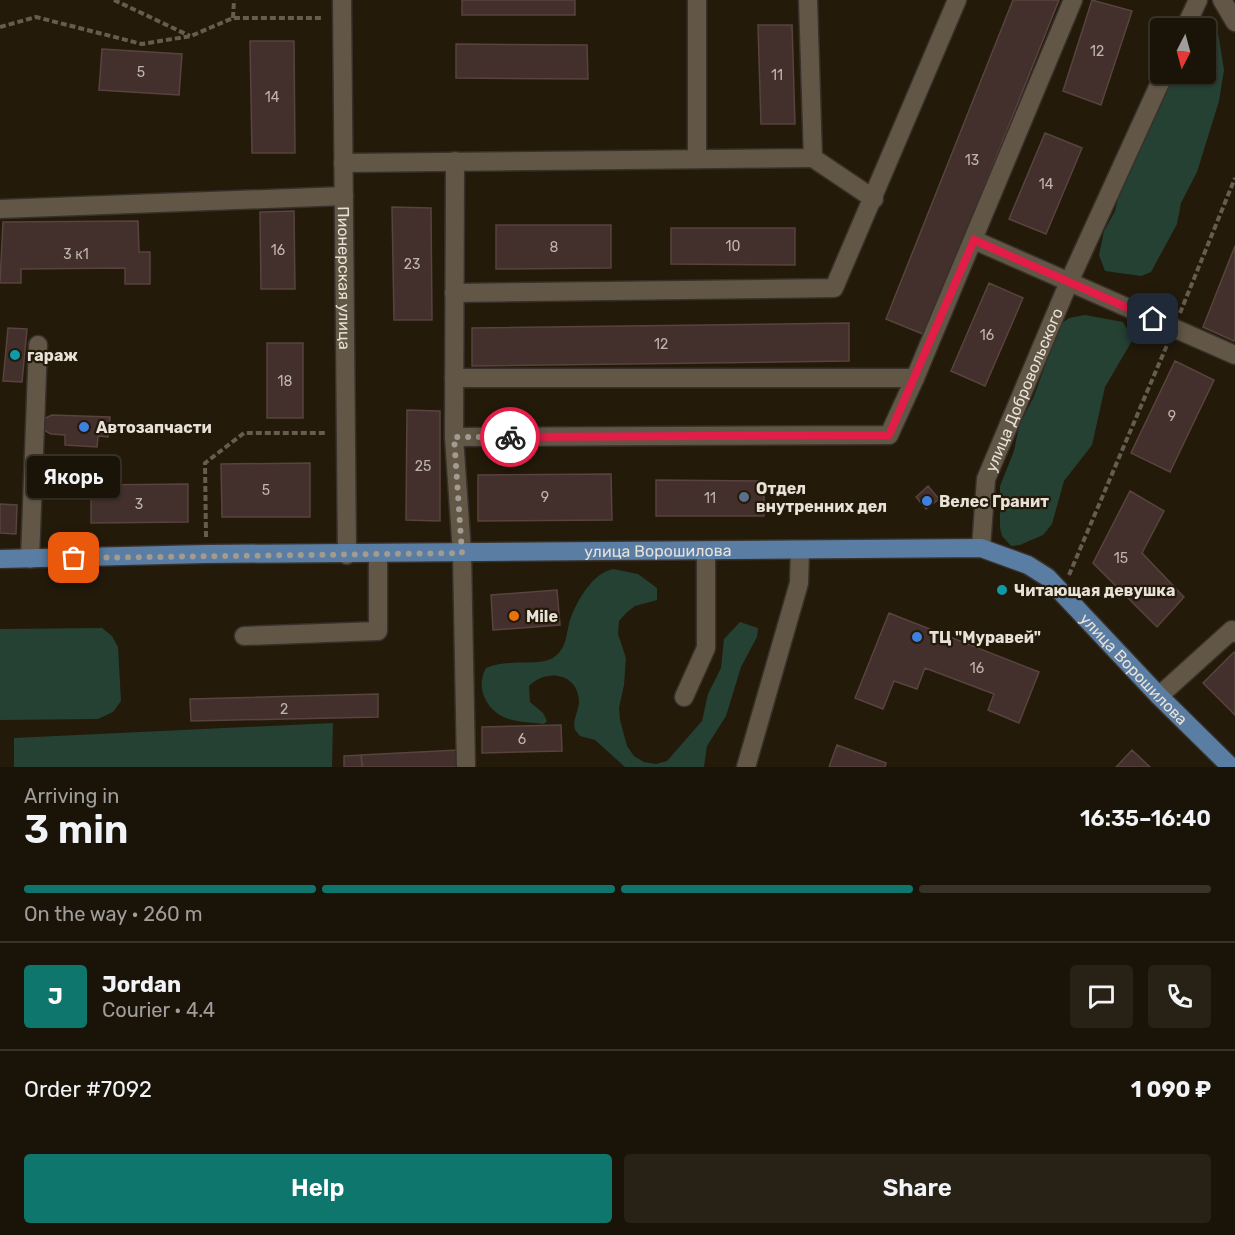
<!DOCTYPE html>
<meta charset="utf-8">
<style>
:root{--surface:#1a1408;--page:#272116;--text:#f1f3f6;--muted:#9f9e9c;--line:#383329;--accent:#0f766e}
body{margin:0;font-family:Rubik,sans-serif;background:var(--page);color:var(--text);height:100vh;display:flex;flex-direction:column;font-size:22px;white-space:nowrap}
*{box-sizing:border-box;margin:0}
p{font-size:20px;color:var(--muted)}
.icon{flex:none;width:33px;height:33px;fill:none;stroke:currentColor;stroke-width:2;stroke-linecap:round;stroke-linejoin:round}
.map{position:relative;height:767px;overflow:hidden}
.sheet{display:flex;flex-direction:column;background:var(--surface);flex:1}
.sheet>*{flex:none}
.needle{width:39px;rotate:186deg}
.tools{position:absolute;left:1150px;top:18px;display:grid;gap:12px}
.tools a{display:grid;place-items:center;width:66px;height:66px;border-radius:6px;background:var(--surface);box-shadow:0 2px 4px #0004,0 0 0 2px var(--line);font-size:30px}
.pin{position:absolute;display:grid;place-items:center;width:51px;height:51px;color:#fff;margin:-26px;border-radius:12px;box-shadow:0 3px 9px #0006}
.courier{position:absolute;display:grid;place-items:center;width:60px;height:60px;margin:-30px;border:4px solid #e11d48;border-radius:50%;background:#fff;color:#222;box-shadow:0 2px 8px #0007}
.bubble{position:absolute;height:42px;border-radius:6px;background:var(--surface);box-shadow:0 2px 4px #0004,0 0 0 2px var(--line);font-size:20px;font-weight:600;line-height:42px;text-align:center}
.head em{font-style:normal;font-weight:600}
.head div{display:flex;flex-direction:column-reverse}
.head{display:flex;align-items:center;justify-content:space-between;height:102px;padding:0 24px}
h1{font-size:39px;font-weight:600;line-height:45px}
.bar{display:grid;grid-template-columns:repeat(4,1fr);gap:9px 6px;align-content:center;height:72px;padding:0 24px}
.bar i{height:8px;border-radius:4px;background:var(--line)}
.bar .on{background:var(--accent)}
.bar p{grid-column:span 4}
.line{display:flex;align-items:center;gap:15px;padding:0 24px;border-top:2px solid var(--line)}
.line div{flex:1}
.round{display:grid;place-items:center;flex:none;width:63px;height:63px;border-radius:6px;background:var(--page)}
.cta{display:flex;gap:12px;margin-top:auto;padding:12px 24px}
.cta a{flex:1;height:69px;border-radius:6px;background:var(--accent);color:#fff;font-size:24px;font-weight:600;line-height:69px;text-align:center}
.cta a+a{background:var(--page);color:var(--text)}
.map>svg:first-child{display:block}
.green{fill:#254133}
.building{fill:#432f2b;stroke:#58433e;stroke-width:1.5}
.lines{fill:none;stroke-linecap:round;stroke-linejoin:round}
.minor-casing{stroke:#38312b;stroke-width:21}
.major-casing{stroke:#38312b;stroke-width:21}
.path{stroke:#655d4f;stroke-width:4;stroke-dasharray:6 3;stroke-linecap:butt}
.minor{stroke:#625746;stroke-width:18}
.major{stroke:#5a7da4;stroke-width:18}
.done{stroke:#a39b8f;stroke-width:6;stroke-dasharray:0 10.8}
.route{stroke:#e11d48;stroke-width:8}
.culture-dot{fill:#0f9aa8;stroke:#231a0a;stroke-width:2}
.shop-dot{fill:#3f7fe0;stroke:#231a0a;stroke-width:2}
.service-dot{fill:#5c6f8a;stroke:#231a0a;stroke-width:2}
.food-dot{fill:#e8710a;stroke:#231a0a;stroke-width:2}
.labels{text-anchor:middle;dominant-baseline:central;stroke-width:4.5;stroke-linejoin:round;paint-order:stroke}
.number-label{font-size:14px;fill:#bfb4ac}
.street-label{font-size:16px;fill:#e8e1d7;stroke:#231a0a}
.poi-label{font-size:16px;font-weight:bold;fill:#e8e1d7;stroke:#231a0a;text-anchor:start}
</style>
<div class="map">
<svg width="1235" height="767" viewBox="0 0 1235 767">
<rect width="100%" height="100%" fill="#231a0a"/>
<path class="green" d="M1206 17 1216 20 1224 70 1219 101 1197 172 1181 203 1177 224 1151 272 1141 276 1105 271 1099 255 1104 231 1115 211 1121 187 1165 74H1206V28H1193Z
M1085 315 1123 322 1133 339 1105 387 1092 445 1064 481 1052 524 1043 535 1020 545 1011 546 1002 536 1000 528V486L1014 451 1019 426 1034 396 1055 338 1062 323 1069 318Z
M613 569 638 574 657 588V600L635 606 626 613 619 621 618 634 626 658 624 685 619 708 620 720 627 746 634 756 644 762 656 764 667 761 702 721 708 694 721 668 724 639 740 622 758 628 757 637 741 667 726 716 707 746 704 767H625L595 740 580 736 575 730C572 719 579 712 579 701 578 673 546 668 529 686L530 702 543 713 547 721 544 724C532 722 518 723 506 718 486 710 475 687 486 668 508 658 542 667 554 657 567 648 566 634 570 620 577 600 593 573 613 569Z
M102 628 112 636 118 647 121 701 113 712 98 719 0 720V629Z
M333 723 332 767H14V738Z"/>
<path class="building" d="M462 0H575V15H462Z
M1013 0H1059L925 335 886 319Z
M1092 0 1132 11 1101 105 1063 91Z
M758 25H792L795 124H761Z
M250 41H294L295 153H252Z
M456 44 587 45 588 79 456 78Z
M102 49 182 54 179 95 99 90Z
M1045 133 1082 148 1046 234 1009 219Z
M392 207 431 208 432 320H394Z
M294 211 295 289H261L260 212Z
M138 221 139 252H150V284H125V268L21 269V283H0L3 222Z
M496 225H611V268L496 269Z
M671 228H795V265L671 264Z
M1235 246V339L1234 341 1203 327Z
M989 283 1023 298 985 386 951 371Z
M849 323V361L472 366V328Z
M8 328 27 329 22 382 3 381Z
M267 343H303V418H267Z
M1175 361 1214 380 1170 472 1131 453Z
M407 410 440 411V521L406 520Z
M52 415 110 417 108 437 98 436 97 447 65 445V435L51 434 42 429 43 419Z
M310 463V517H222L221 464Z
M611 474 612 520 478 521V475Z
M656 480 764 481V516H656Z
M188 484V522L91 523V485Z
M928 486 939 499 926 509 916 497Z
M1130 491 1164 511 1142 553 1184 597 1157 627 1093 563Z
M0 504 17 505 16 534 0 533Z
M557 590 560 625 493 630 491 595Z
M889 613 1039 672 1019 723 988 710 994 694 925 668 917 689 894 681 883 709 855 698Z
M1234 652 1235 654V715L1203 683Z
M378 694V717L191 721 190 699Z
M561 725 562 751 482 753V727Z
M837 745 886 763 885 767H829Z
M458 750 459 767H362L361 755Z
M1132 750 1150 767H1116Z
M344 756 361 755 363 767H344Z"/>
<g class="lines">
<defs>
<g id="minor">
<path id="s1" d="M342 0 347 555"/>
<path d="M1222 0 1235 22"/>
<path d="M1185 28 1198 0"/>
<path d="M813 158 874 199"/>
<path d="M697 159V0"/>
<path d="M455 161 454 437 462 553 466 767"/>
<path d="M343 163 813 158 808 0"/>
<path d="M0 209 344 196"/>
<path d="M974 240 1235 355"/>
<path d="M454 293 834 288 957 0"/>
<path d="M454 378H915L1073 0"/>
<path d="M454 437 889 435 915 378"/>
<path id="s2" d="M981 548 986 479 1069 282 1164 74"/>
<path d="M30 559 38 345"/>
<path d="M244 636 378 631V554"/>
<path d="M1159 696 1232 630 1235 633"/>
<path d="M684 697 706 648V551"/>
<path d="M746 767 799 583 800 550"/>
</g>
<g id="major">
<path id="s3" d="M0 559 206 554 981 548 1028 565 1047 577 1159 696 1231 767"/>
</g>
</defs>
<use href="#minor" class="minor-casing"/>
<use href="#major" class="major-casing"/>
<path class="path" d="M114 0 190 36
M233 18 234 0
M0 27 36 17 142 44 191 36 233 18H323
M1180 313 1235 178
M206 537 205 463 244 433H327
M1069 575 1167 345"/>
<use href="#minor" class="minor"/>
<use href="#major" class="major"/>
</g>
<g class="lines">
<path class="done" d="M74 558 462 553 454 437H510"/>
<path class="route" d="M510 437 889 435 974 240 1153 319"/>
</g>
<g class="culture-dot">
<circle cx="15" cy="355" r="6"/>
<circle cx="1002" cy="590" r="6"/>
</g>
<g class="shop-dot">
<circle cx="84" cy="427" r="6"/>
<circle cx="927" cy="501" r="6"/>
<circle cx="917" cy="637" r="6"/>
</g>
<circle class="service-dot" cx="744" cy="497" r="6"/>
<circle class="food-dot" cx="514" cy="616" r="6"/>
<g class="labels">
<g class="number-label">
<text x="1097" y="51">12</text>
<text x="141" y="72">5</text>
<text x="777" y="75">11</text>
<text x="272" y="97">14</text>
<text x="972" y="160">13</text>
<text x="1046" y="184">14</text>
<text x="733" y="246">10</text>
<text x="554" y="247">8</text>
<text x="278" y="250">16</text>
<text x="76" y="254">3 к1</text>
<text x="412" y="264">23</text>
<text x="987" y="335">16</text>
<text x="661" y="344">12</text>
<text x="285" y="381">18</text>
<text x="1172" y="416">9</text>
<text x="423" y="466">25</text>
<text x="266" y="490">5</text>
<text x="545" y="497">9</text>
<text x="710" y="498">11</text>
<text x="139" y="504">3</text>
<text x="1121" y="558">15</text>
<text x="977" y="668">16</text>
<text x="284" y="709">2</text>
<text x="522" y="739">6</text>
</g>
<g class="street-label">
<text stroke="none"><textPath href="#s1" startOffset="278">Пионерская улица</textPath></text>
<text stroke="none"><textPath href="#s2" startOffset="166">улица Добровольского</textPath></text>
<text stroke="none"><textPath href="#s3" startOffset="658">улица Ворошилова</textPath></text>
<text stroke="none"><textPath href="#s3" startOffset="1180">улица Ворошилова</textPath></text>
</g>
<g class="poi-label">
<text x="27" y="355">гараж</text>
<text x="96" y="427">Автозапчасти</text>
<text x="756" y="488">Отдел<tspan x="756" dy="18">внутренних дел</tspan></text>
<text x="939" y="501">Велес Гранит</text>
<text x="1014" y="590">Читающая девушка</text>
<text x="526" y="616">Mile</text>
<text x="929" y="637">ТЦ "Муравей"</text>
</g>
</g>
</svg>
<div class="tools">
<a><svg class="needle" viewBox="-14 -14 28 28"><path d="M0-13l5 13h-10z" fill="#e53935"/><path d="M0 13l5-13h-10z" fill="#9f9e9c"/></svg></a>
</div>
<div class="pin" style="left:74px;top:558px;background:#ea580c"><svg class="icon" aria-label="bag" viewBox="0 0 24 24"><path d="M5 8h14l-1 12H6zM9 8a3 3 0 0 1 6 0"/></svg></div>
<div class="pin" style="left:1153px;top:319px;background:#1f2937"><svg class="icon" aria-label="home" viewBox="0 0 24 24"><path d="M3 11l9-7 9 7M6 9v11h12V9"/></svg></div>
<div class="courier" style="left:510px;top:437px"><svg class="icon" aria-label="bike" viewBox="0 0 24 24"><circle cx="6" cy="16" r="4"/><circle cx="18" cy="16" r="4"/><path d="M6 16l4-8h5l3 8M10 8l3 8H6M13 5h3"/></svg></div>
<div class="bubble" style="left:27px;top:456px;width:93px">Якорь</div>
</div>
<section class="sheet">
<div class="head"><div><h1>3 min</h1><p>Arriving in</p></div><em>16:35–16:40</em></div>
<div class="bar"><i class="on"></i><i class="on"></i><i class="on"></i><i></i><p>On the way · 260 m</p></div>
<div class="line" style="height:108px"><b class="round" style="background:var(--accent);color:#fff">J</b><div><b>Jordan</b><p>Courier · 4.4</p></div><a class="round"><svg class="icon" aria-label="chat" viewBox="0 0 24 24"><path d="M4 5h16v11H9l-5 4z"/></svg></a><a class="round"><svg class="icon" aria-label="phone" viewBox="0 0 24 24"><path d="M5 4h4l2 5-3 2q2 4 5 5l2-3 5 2v4C11 20 4 13 5 4z"/></svg></a></div>
<div class="line" style="height:78px"><div>Order #7092</div><b>1 090 ₽</b></div>
<div class="cta"><a>Help</a><a>Share</a></div>
</section>
